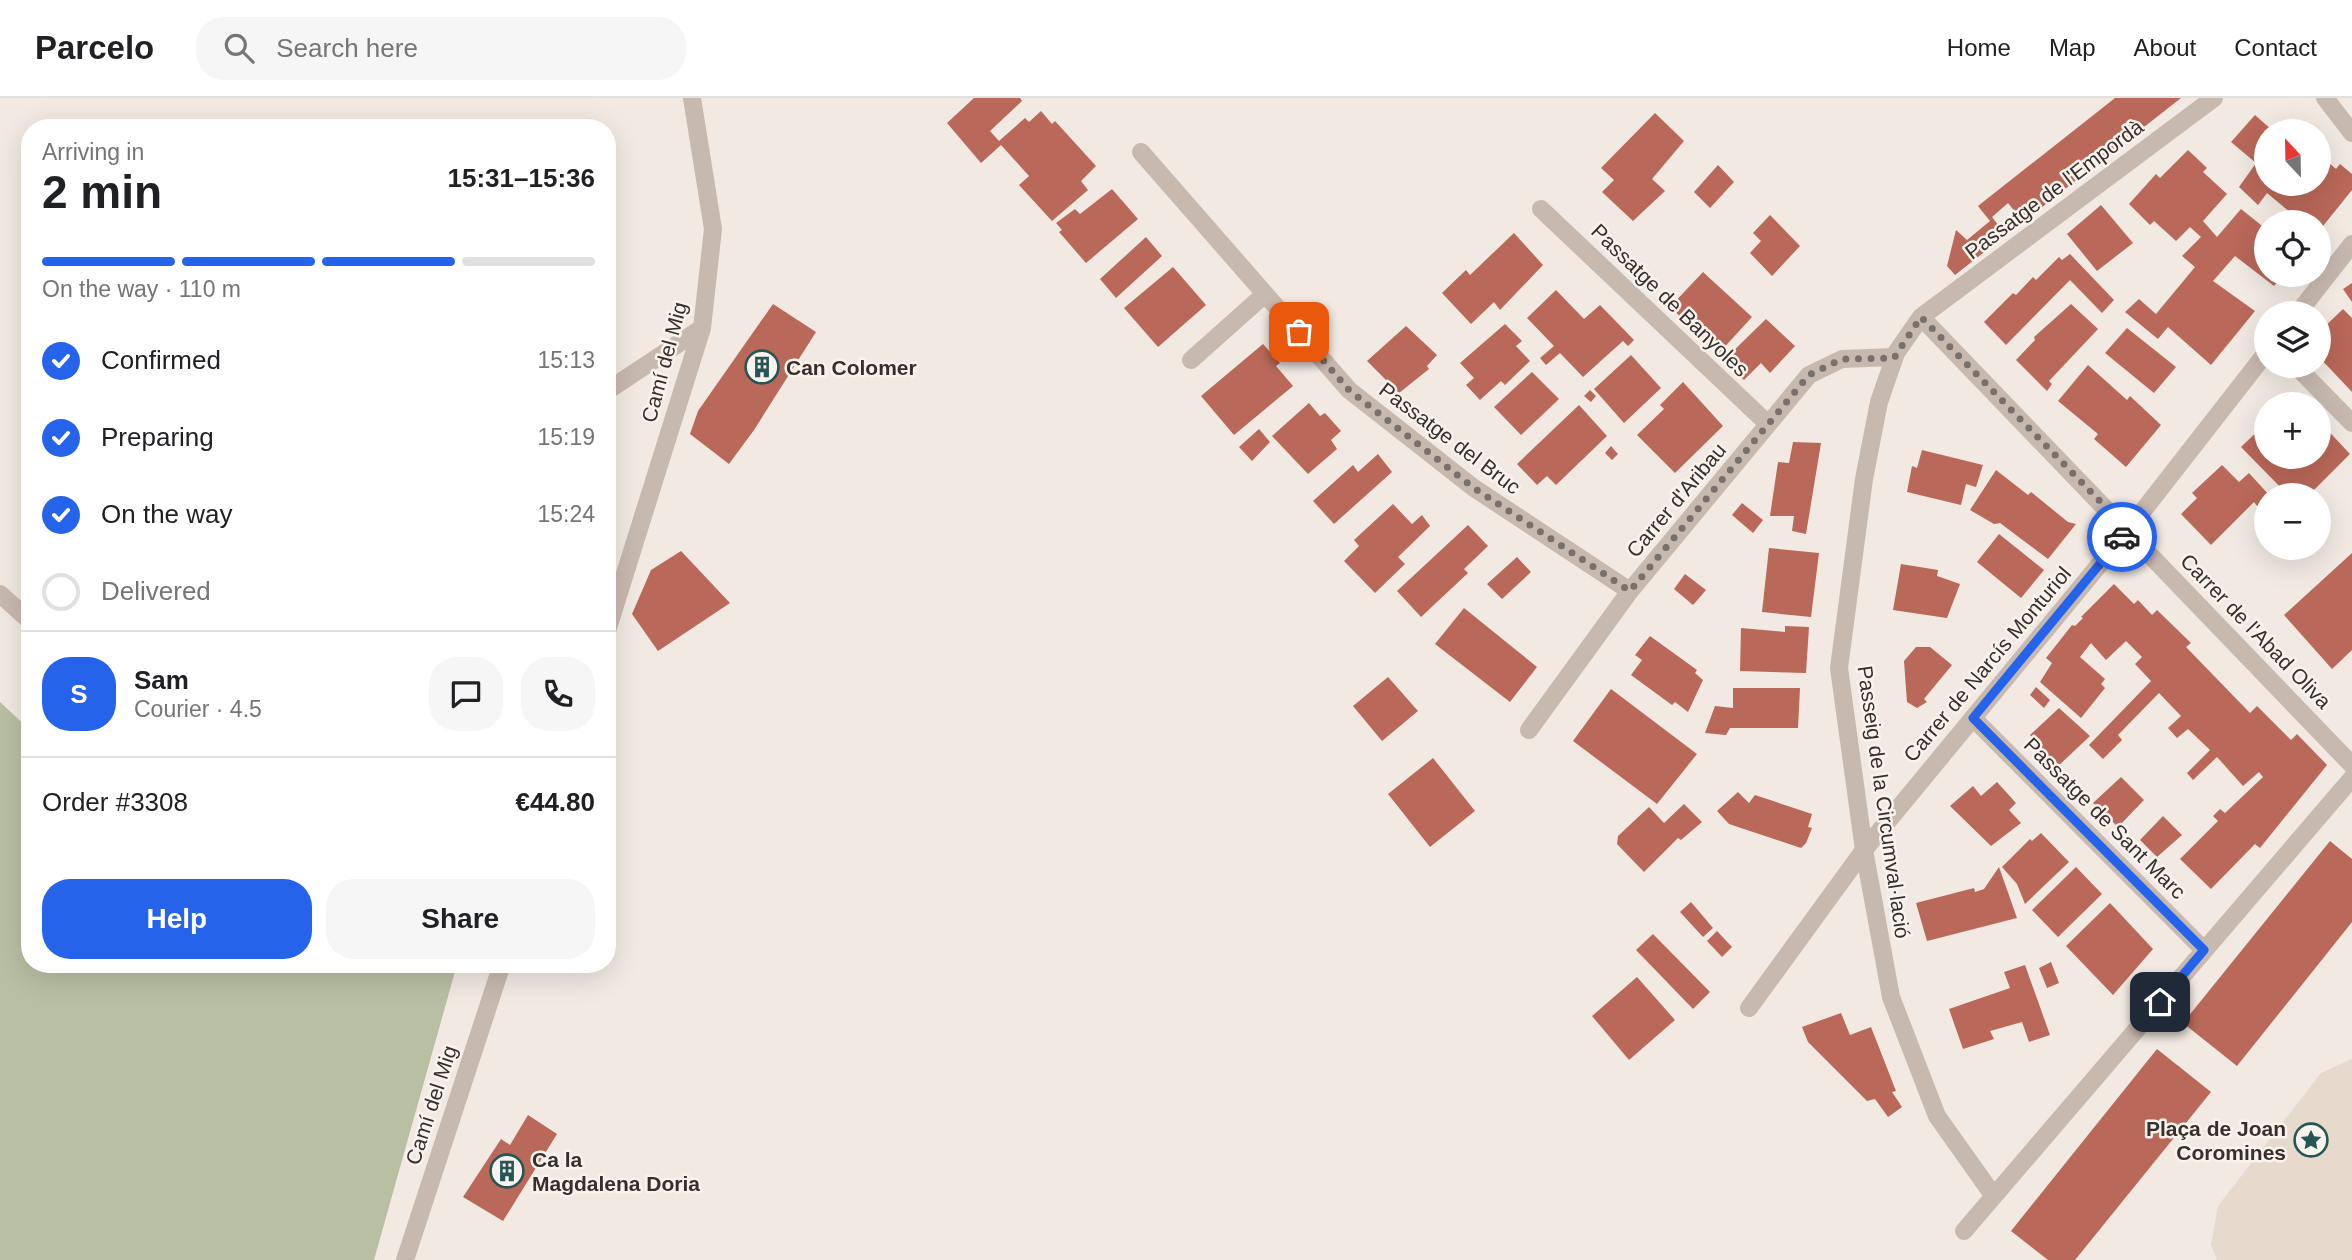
<!DOCTYPE html>
<meta charset="utf-8">
<style>
:root{--surface:#fff;--page:#f6f6f6;--text:#202124;--muted:#757577;--line:#e0e0e0;--accent:#2563eb}
body{margin:0;font-family:Arial,sans-serif;background:var(--page);color:var(--text);height:100vh;display:flex;flex-direction:column;font-size:26px;white-space:nowrap}
*{box-sizing:border-box;margin:0}
p{font-size:23px;color:var(--muted)}
.icon{flex:none;width:38px;height:38px;fill:none;stroke:currentColor;stroke-width:2;stroke-linecap:round;stroke-linejoin:round}
.map{position:relative;flex:1;overflow:hidden}
.sheet{position:absolute;left:21px;top:21px;width:595px;height:854px;display:flex;flex-direction:column;background:var(--surface);border-radius:28px;box-shadow:0 7px 28px #0002}
.sheet>*{flex:none}
.needle{width:46px;rotate:338deg}
.tools{position:absolute;left:2254px;top:21px;display:grid;gap:14px}
.tools a{display:grid;place-items:center;width:77px;height:77px;border-radius:50%;background:var(--surface);box-shadow:0 7px 28px #0002;font-size:35px}
.pin{position:absolute;display:grid;place-items:center;width:60px;height:60px;color:#fff;margin:-30px;border-radius:14px;box-shadow:0 4px 10px #0006}
.courier{position:absolute;display:grid;place-items:center;width:70px;height:70px;margin:-35px;border:5px solid #2563eb;border-radius:50%;background:#fff;color:#222;box-shadow:0 2px 9px #0007}
.head em{font-style:normal;font-weight:700}
.head div{display:flex;flex-direction:column-reverse}
.head{display:flex;align-items:center;justify-content:space-between;height:119px;padding:0 21px}
h1{font-size:46px;font-weight:700;line-height:52px}
.bar{display:grid;grid-template-columns:repeat(4,1fr);gap:10px 7px;align-content:center;height:84px;padding:0 21px}
.bar i{height:9px;border-radius:5px;background:var(--line)}
.bar .on{background:var(--accent)}
.bar p{grid-column:span 4}
.line{display:flex;align-items:center;gap:18px;padding:0 21px;border-top:2px solid var(--line)}
.line div{flex:1}
.round{display:grid;place-items:center;flex:none;width:74px;height:74px;border-radius:28px;background:var(--page)}
ol{padding:0 21px;list-style:none}
li{display:flex;align-items:center;gap:21px;height:77px}
li p{margin-inline-start:auto}
li .icon{padding:7px;border-radius:50%;background:var(--accent);color:#fff;stroke-width:4}
li:last-child{color:var(--muted)}
li i{width:38px;height:38px;border:4px solid var(--line);border-radius:50%}
.action{display:flex;gap:14px;margin-top:auto;padding:14px 21px}
.action a{flex:1;height:80px;border-radius:28px;background:var(--accent);color:#fff;font-size:28px;font-weight:700;line-height:80px;text-align:center}
.action a+a{background:var(--page);color:var(--text)}
header{display:flex;align-items:center;gap:42px;box-sizing:border-box;height:98px;padding:0 35px;background:var(--surface);border-bottom:2px solid var(--line)}
header strong{font-size:33px}
nav{display:flex;gap:38px;margin-inline-start:auto;font-size:24px}
.search{width:490px;height:63px;background:var(--page);display:flex;align-items:center;gap:18px;box-sizing:border-box;padding:0 24px;border-radius:28px;color:var(--muted);font-size:26px}
.map>svg:first-child{display:block}
.green{fill:#b8bfa3}
.plaza{fill:#e7d9cb}
.building{fill:#b96859}
.lines{fill:none;stroke-linecap:round;stroke-linejoin:round}
.minor{stroke:#c8b9af;stroke-width:18}
.done{stroke:#79706c;stroke-width:7;stroke-dasharray:0 12.6}
.route{stroke:#2563eb;stroke-width:9}
.labels{text-anchor:middle;dominant-baseline:central;stroke-width:5;stroke-linejoin:round;paint-order:stroke}
.street-label{font-size:21px;fill:#382f2c;stroke:#f9f3ee}
.poi-label{font-size:21px;font-weight:bold;fill:#382f2c;stroke:#f9f3ee;text-anchor:start}
</style>
<header>
<strong>Parcelo</strong>
<div class="search"><svg class="icon" aria-label="search" viewBox="0 0 24 24"><circle cx="10" cy="10" r="6"/><path d="M15 15l6 6"/></svg>Search here</div>
<nav><a>Home</a><a>Map</a><a>About</a><a>Contact</a></nav>
</header>
<div class="map">
<svg width="2352" height="1162" viewBox="0 0 2352 1162">
<rect width="100%" height="100%" fill="#f1e9e2"/>
<path class="green" d="M0 604 30 632V866H446L456 870 374 1162H0Z"/>
<path class="plaza" d="M2352 961V1162H2217L2211 1147 2218 1108 2321 975Z"/>
<path class="building" d="M974 0H1020L1022 3 990 33 999 43 1025 20 1029 24 1041 13 1052 26 1055 23 1096 68 1081 83 1088 92 1052 123 1019 87 1029 78 1001 47 981 65 947 25Z
M2115 0H2181L2023 124 2008 105 1992 119 2006 137 1955 177 1947 168 1956 132 1967 142 1990 123 1978 108Z
M1655 15 1684 43 1652 81 1665 93 1633 123 1602 94 1614 82 1601 70Z
M2255 17 2273 33H2266V86H2319V56L2336 71 2340 66 2352 76V92L2319 133V124H2296L2297 120 2267 95 2258 107 2239 89 2256 65 2231 44Z
M2188 52 2207 70 2203 74 2227 96 2203 123 2217 139 2241 111 2266 131V177H2283L2274 188 2235 158 2213 183 2255 213 2211 267 2168 229 2158 241 2125 214 2139 201 2156 216 2195 169 2182 158 2201 139 2190 129 2176 143 2154 123 2150 127 2129 106 2156 76 2160 80Z
M1718 67 1734 84 1710 110 1694 94Z
M1112 91 1138 121 1086 165 1059 134 1062 132 1056 125 1075 111 1080 116Z
M2101 107 2133 145 2097 173 2067 136Z
M1770 117 1800 148 1772 178 1750 155 1761 143 1753 135Z
M1514 135 1543 167 1500 212 1494 204 1471 226 1442 195 1466 172 1470 177Z
M1146 139 1162 158 1116 200 1100 181Z
M2070 156 2114 202 2102 215 2070 182 2006 247 1984 224 2013 195 2016 197 2033 179 2036 182 2059 159 2062 162Z
M1173 169 1206 207 1158 249 1124 210Z
M1703 174 1752 219 1719 255 1670 209Z
M2352 185V204L2343 191Z
M1556 192 1584 221 1600 207 1634 242 1628 248 1623 243 1583 279 1560 255 1546 267 1540 260 1554 248 1527 220Z
M773 206 816 234 754 332 729 366 690 336 698 313Z
M2071 206 2098 231 2049 283 2052 286 2047 293 2016 262 2035 242 2034 239Z
M2343 211 2352 220V294L2319 259V234Z
M1766 221 1795 248 1770 275 1761 265 1744 282 1723 263Z
M1505 226 1522 243 1516 248 1530 263 1505 287 1501 283 1480 302 1466 287 1474 280 1460 265Z
M1406 228 1437 257 1427 268 1429 271 1399 295 1367 263Z
M2127 230 2176 269 2154 295 2105 255Z
M1263 246 1280 265 1276 268 1293 288 1234 337 1201 298Z
M1631 257 1661 290 1624 325 1594 291Z
M2088 267 2127 302 2130 298 2161 327 2126 369 2094 341 2098 336 2058 303Z
M1532 274 1559 301 1521 337 1494 309Z
M1683 284 1723 328 1675 375 1637 337 1664 311 1660 307Z
M1590 292 1596 298 1591 304 1584 298Z
M2295 298 2303 306H2286Z
M1309 305 1320 318 1325 315 1341 333 1331 342 1337 351 1308 376 1272 338Z
M1579 307 1607 338 1556 387 1547 378 1537 387 1517 366Z
M2319 323 2350 356 2309 397H2288L2241 349 2266 325V359H2319Z
M1259 331 1270 344 1252 363 1239 349Z
M1793 344 1821 345 1806 436 1792 433 1794 418H1770L1778 364 1789 365Z
M1611 348 1618 356 1612 362 1605 355Z
M1922 352 1983 367 1976 389 1966 386 1961 407 1907 394 1912 368 1917 370Z
M1378 356 1392 374 1334 426 1313 403 1353 367 1358 374Z
M2222 367 2239 384 2249 375 2269 397H2266V408L2261 413 2254 404 2211 447 2181 416 2197 400 2192 395Z
M1996 372 2028 397 2031 394 2068 424 2076 426 2048 461 2000 425 1994 426 1970 412Z
M1742 405 1763 422 1753 435 1732 417Z
M1393 406 1412 426 1422 417 1430 428 1398 459 1405 466 1375 495 1344 463 1359 448 1354 442Z
M1468 427 1488 448 1464 471 1468 475 1421 519 1397 493Z
M1999 436 2044 472 2021 500 1977 464Z
M1769 450 1819 455 1811 519 1762 514Z
M681 453 730 505 658 553 632 516 651 472Z
M2352 455V552L2332 571 2284 517Z
M1517 459 1531 474 1502 501 1487 486Z
M1901 466 1938 472 1937 478 1960 486 1947 520 1893 512Z
M1685 476 1706 492 1693 507 1674 491Z
M2114 486 2134 506 2138 502 2152 517 2157 512 2191 545 2186 549 2250 615 2257 608 2291 642 2297 636 2327 667 2260 750 2255 746 2211 791 2180 761 2218 723 2213 718 2220 711 2225 715 2263 679 2259 674 2243 688 2217 659 2193 682 2187 675 2210 652 2188 631 2177 640 2168 630 2181 618 2159 595 2118 637 2122 642 2103 661 2089 647 2151 583 2135 566 2142 559 2126 543 2106 562 2091 545 2080 559 2105 581 2101 586 2105 590 2081 620 2040 584 2052 565 2046 560 2072 527 2075 528 2083 520 2081 519Z
M1464 510 1537 569 1510 604 1435 546Z
M1785 528 1809 529 1806 575 1740 573 1741 530 1785 534Z
M1650 538 1697 572 1695 575 1703 582 1688 614 1675 604 1672 607 1631 577 1642 562 1635 557Z
M1916 549H1930L1952 567 1924 601 1927 604 1917 610 1907 604 1904 563Z
M1388 579 1418 613 1382 643 1353 608Z
M2036 589 2050 602 2044 610 2030 597Z
M1733 590H1800L1798 630H1730L1726 637 1705 635 1715 608 1733 610Z
M1611 591 1697 656 1657 706 1573 643Z
M2059 610 2090 638 2056 670 2030 637Z
M1433 660 1475 713 1430 749 1388 696Z
M2121 679 2144 702 2118 729 2093 705Z
M1997 684 2016 705 2009 712 2021 725 1991 748 1950 708 1973 688 1981 698Z
M1738 694 1749 705 1755 697 1812 716 1808 729 1812 730 1806 745 1801 750 1729 726 1717 713Z
M607 697 616 702 607 713Z
M1684 706 1702 724 1681 742 1678 740 1644 774 1617 746 1618 738 1649 709 1664 725Z
M2163 718 2182 737 2157 759 2140 742Z
M2041 735 2069 764 2025 806 2017 786 2002 769 2030 741 2032 743Z
M2330 743 2352 761V824L2237 968 2183 925Z
M1999 769 2017 820 1927 843 1916 805 1974 790 1975 794 1984 791Z
M2076 769 2102 796 2058 839 2032 812Z
M1691 804 1713 830 1703 839 1680 814Z
M2110 805 2153 851 2113 897 2066 848Z
M1717 833 1732 849 1722 859 1707 843Z
M1653 836 1710 894 1693 911 1636 852Z
M2051 864 2059 885 2047 890 2039 870Z
M2025 867 2050 937 2029 944 2022 924 1990 933 1994 941 1963 951 1949 911 2010 890 2004 874Z
M1637 879 1675 922 1629 962 1592 918Z
M1841 915 1850 937 1871 929 1896 993 1892 994 1902 1009 1888 1019 1875 1001 1867 1003 1808 944 1802 929Z
M2157 951 2211 994 2075 1162H2048L2011 1133Z
M528 1017 557 1036 503 1123 463 1099 501 1041 510 1047Z"/>
<g class="lines">
<path class="minor" d="M2325 0 2352 35
M1141 54 1349 292 1474 390 1630 493
M1541 111 1768 326
M2298 215 2352 146
M1921 219 2352 667
M1191 262 1265 196
M2296 268 2352 325
M607 293 702 230
M0 496 30 523
M607 533 702 230 713 131 692 0
M1973 620 2204 852
M1529 632 1630 493 1809 277 1842 261 1894 259
M1749 910 1864 752 2128 432 2266 255
M1993 1097 1937 1018 1891 899 1864 752 1839 570 1864 381 1879 304 1896 255 1921 219 2214 0
M1964 1133 2352 680
M405 1162 502 866"/>
</g>
<g class="lines">
<path class="done" d="M1299 234 1349 292 1474 390 1630 493 1809 277 1842 261 1894 260 1921 219 2128 432 2122 439"/>
<path class="route" d="M2122 439 1973 620 2204 852 2160 904"/>
</g>
<defs>
<symbol id="building-ring" viewBox="-11 -11 22 22"><circle r="9.5" fill="#f9f3ee" stroke="#265555" stroke-width="1.5"/><path d="M-4-6H4V6H1V3H-1V6H-4ZM-2.5-4.3h1.7v1.8h-1.7ZM.8-4.3h1.7v1.8H.8ZM-2.5-1h1.7V.8h-1.7ZM.8-1h1.7V.8H.8Z" fill="#265555"/></symbol>
<symbol id="sight-ring" viewBox="-11 -11 22 22"><circle r="9.5" fill="#f9f3ee" stroke="#265555" stroke-width="1.5"/><path d="M0-6L1.8-2.2L6-1.7L2.9 1.2L3.7 5.4L0 3.3L-3.7 5.4L-2.9 1.2L-6-1.7L-1.8-2.2Z" fill="#265555"/></symbol>
</defs>
<g fill-rule="evenodd">
<use href="#building-ring" x="743" y="250" width="38" height="38"/>
<use href="#sight-ring" x="2292" y="1023" width="38" height="38"/>
<use href="#building-ring" x="488" y="1054" width="38" height="38"/>
</g>
<g class="labels">
<g class="street-label">
<text transform="translate(2054 91) rotate(-37)">Passatge de l'Empordà</text>
<text transform="translate(1670 202) rotate(44)">Passatge de Banyoles</text>
<text transform="translate(664 264) rotate(-75)">Camí del Mig</text>
<text transform="translate(1450 340) rotate(37)">Passatge del Bruc</text>
<text transform="translate(1676 402) rotate(-50)">Carrer d'Aribau</text>
<text transform="translate(2256 533) rotate(46)">Carrer de l'Abad Oliva</text>
<text transform="translate(1987 566) rotate(-50)">Carrer de Narcís Monturiol</text>
<text transform="translate(1884 704) rotate(82)">Passeig de la Circumval·lació</text>
<text transform="translate(2105 720) rotate(45)">Passatge de Sant Marc</text>
<text transform="translate(431 1007) rotate(-72)">Camí del Mig</text>
</g>
<g class="poi-label">
<text x="786" y="269">Can Colomer</text>
<text x="2286" y="1030" text-anchor="end">Plaça de Joan<tspan x="2286" dy="24">Coromines</tspan></text>
<text x="532" y="1061">Ca la<tspan x="532" dy="24">Magdalena Doria</tspan></text>
</g>
</g>
</svg>
<div class="tools">
<a><svg class="needle" viewBox="-14 -14 28 28"><path d="M0-13l5 13h-10z" fill="#e53935"/><path d="M0 13l5-13h-10z" fill="#757577"/></svg></a>
<a><svg class="icon" aria-label="locate" viewBox="0 0 24 24"><circle cx="12" cy="12" r="6"/><path d="M12 2v4M12 18v4M2 12h4M18 12h4"/></svg></a>
<a><svg class="icon" aria-label="layers" viewBox="0 0 24 24"><path d="M12 4l9 5-9 5-9-5zM3 14l9 5 9-5"/></svg></a>
<a>+</a>
<a>−</a>
</div>
<div class="pin" style="left:1299px;top:234px;background:#ea580c"><svg class="icon" aria-label="bag" viewBox="0 0 24 24"><path d="M5 8h14l-1 12H6zM9 8a3 3 0 0 1 6 0"/></svg></div>
<div class="pin" style="left:2160px;top:904px;background:#1f2937"><svg class="icon" aria-label="home" viewBox="0 0 24 24"><path d="M3 11l9-7 9 7M6 9v11h12V9"/></svg></div>
<div class="courier" style="left:2122px;top:439px"><svg class="icon" aria-label="car" viewBox="0 0 24 24"><path d="M5 17H2v-5l4-1 3-4h7l3 4 3 1v5h-3M9 17h6M6 11h13"/><circle cx="7" cy="17" r="2"/><circle cx="17" cy="17" r="2"/></svg></div>
<section class="sheet">
<div class="head"><div><h1>2 min</h1><p>Arriving in</p></div><em>15:31–15:36</em></div>
<div class="bar"><i class="on"></i><i class="on"></i><i class="on"></i><i></i><p>On the way · 110 m</p></div>
<ol>
<li><svg class="icon" aria-label="check" viewBox="0 0 24 24"><path d="M5 12l5 5 9-10"/></svg>Confirmed<p>15:13</p></li>
<li><svg class="icon" aria-label="check" viewBox="0 0 24 24"><path d="M5 12l5 5 9-10"/></svg>Preparing<p>15:19</p></li>
<li><svg class="icon" aria-label="check" viewBox="0 0 24 24"><path d="M5 12l5 5 9-10"/></svg>On the way<p>15:24</p></li>
<li><i></i>Delivered</li>
</ol>
<div class="line" style="height:126px"><b class="round" style="background:var(--accent);color:#fff">S</b><div><b>Sam</b><p>Courier · 4.5</p></div><a class="round"><svg class="icon" aria-label="chat" viewBox="0 0 24 24"><path d="M4 5h16v11H9l-5 4z"/></svg></a><a class="round"><svg class="icon" aria-label="phone" viewBox="0 0 24 24"><path d="M5 4h4l2 5-3 2q2 4 5 5l2-3 5 2v4C11 20 4 13 5 4z"/></svg></a></div>
<div class="line" style="height:91px"><div>Order #3308</div><b>€44.80</b></div>
<div class="action"><a>Help</a><a>Share</a></div>
</section>
</div>
